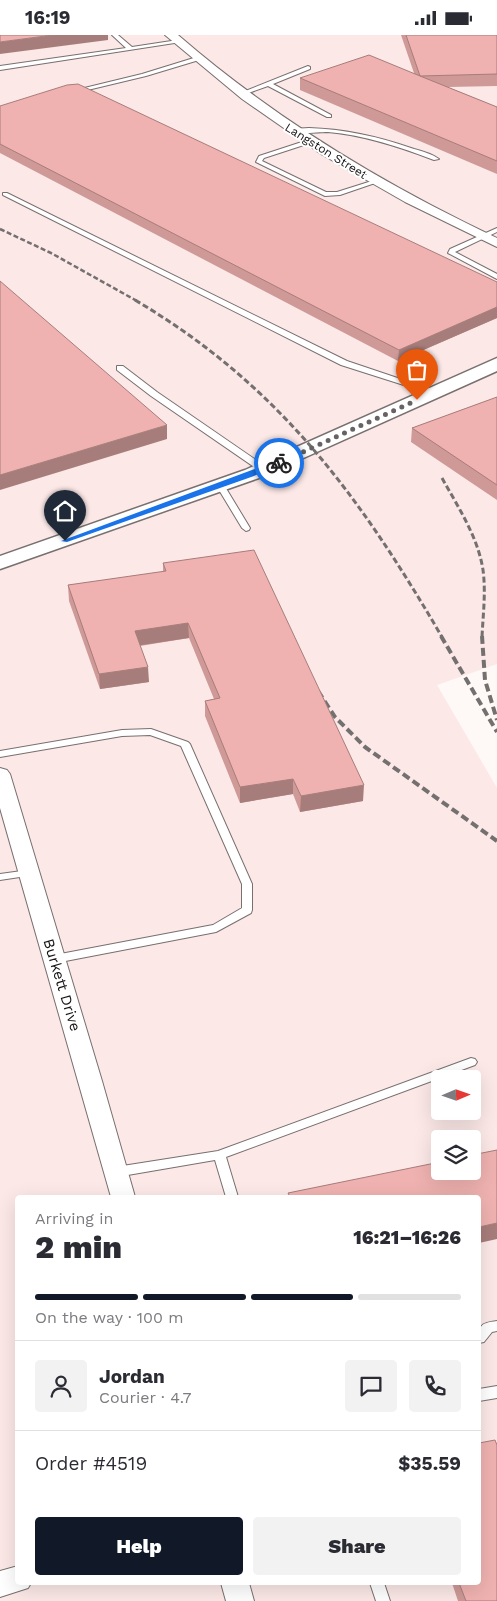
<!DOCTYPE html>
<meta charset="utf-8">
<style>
:root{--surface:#fff;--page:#f2f2f3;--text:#2b2b33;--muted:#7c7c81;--line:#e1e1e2;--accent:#111827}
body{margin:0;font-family:"Work Sans",sans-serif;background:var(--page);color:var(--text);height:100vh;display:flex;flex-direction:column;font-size:19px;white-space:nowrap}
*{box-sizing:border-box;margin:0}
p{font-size:16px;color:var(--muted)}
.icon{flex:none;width:28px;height:28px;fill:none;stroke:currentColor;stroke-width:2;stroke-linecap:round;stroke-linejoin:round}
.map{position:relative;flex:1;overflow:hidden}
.details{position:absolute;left:15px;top:1160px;width:466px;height:390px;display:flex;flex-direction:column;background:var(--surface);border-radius:5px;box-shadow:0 5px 20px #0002}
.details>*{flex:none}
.needle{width:32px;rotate:88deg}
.buttons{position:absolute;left:431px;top:1035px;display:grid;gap:10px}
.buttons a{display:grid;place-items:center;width:50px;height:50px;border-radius:5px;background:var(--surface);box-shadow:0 5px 20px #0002;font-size:25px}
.pin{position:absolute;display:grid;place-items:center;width:42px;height:42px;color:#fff;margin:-51px -21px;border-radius:50% 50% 50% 0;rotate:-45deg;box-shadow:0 0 5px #0007}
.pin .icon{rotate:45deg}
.courier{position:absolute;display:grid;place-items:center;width:50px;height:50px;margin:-25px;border:4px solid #1a73e8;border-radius:50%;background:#fff;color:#222;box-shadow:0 1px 6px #0007}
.overview em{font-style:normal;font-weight:800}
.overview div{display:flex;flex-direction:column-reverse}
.overview{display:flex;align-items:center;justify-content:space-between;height:85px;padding:0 20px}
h1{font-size:32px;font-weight:800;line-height:38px}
.bar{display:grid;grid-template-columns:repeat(4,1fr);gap:8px 5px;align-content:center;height:60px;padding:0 20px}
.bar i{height:6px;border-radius:4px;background:var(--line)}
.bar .selected{background:var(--accent)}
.bar p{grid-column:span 4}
.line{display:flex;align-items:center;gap:12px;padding:0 20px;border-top:1px solid var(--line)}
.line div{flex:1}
.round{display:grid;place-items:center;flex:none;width:52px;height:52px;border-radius:5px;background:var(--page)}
.primary-button{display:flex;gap:10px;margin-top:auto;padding:10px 20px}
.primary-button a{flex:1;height:58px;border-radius:5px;background:var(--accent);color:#fff;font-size:20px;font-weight:800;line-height:58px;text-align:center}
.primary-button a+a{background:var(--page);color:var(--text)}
.status{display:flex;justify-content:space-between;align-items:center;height:35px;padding:0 25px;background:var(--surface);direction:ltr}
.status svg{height:14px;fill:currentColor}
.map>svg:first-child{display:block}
.built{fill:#fbe8e7;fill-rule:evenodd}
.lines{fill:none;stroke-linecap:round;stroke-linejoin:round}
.service-casing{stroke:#786f6f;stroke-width:2}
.minor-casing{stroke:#786f6f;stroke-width:2}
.tertiary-casing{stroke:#786f6f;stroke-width:3}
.service{fill:#fff;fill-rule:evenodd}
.minor{fill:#fff;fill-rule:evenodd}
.tertiary{fill:#fff;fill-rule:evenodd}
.rail-far2{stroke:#747070;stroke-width:2.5;stroke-dasharray:5 2.5;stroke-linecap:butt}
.rail-far1{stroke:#747070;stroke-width:3;stroke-dasharray:6 3;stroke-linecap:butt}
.rail{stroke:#747070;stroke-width:4;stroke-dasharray:8 4;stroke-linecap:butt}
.wall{fill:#ce9997}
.shaded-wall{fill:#a77d7b}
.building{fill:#efb2b0;stroke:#a77d7b}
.route{fill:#1a73e8}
.done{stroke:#676363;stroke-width:5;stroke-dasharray:0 9}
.labels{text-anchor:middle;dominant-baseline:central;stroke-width:4;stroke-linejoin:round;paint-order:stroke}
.far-street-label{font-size:12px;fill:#161313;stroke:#fff}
.street-label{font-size:15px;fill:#161313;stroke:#fff}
</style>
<div class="status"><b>16:19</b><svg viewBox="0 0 49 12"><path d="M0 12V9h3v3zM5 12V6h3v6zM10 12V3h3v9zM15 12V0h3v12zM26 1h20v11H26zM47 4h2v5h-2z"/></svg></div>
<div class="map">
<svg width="497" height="1566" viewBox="0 0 497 1566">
<rect width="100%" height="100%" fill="#fef8f7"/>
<path class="built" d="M0 0H497V629L437 650 497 753V1566H0ZM440 1044H472V1076H440ZM440 1104H472V1136H440ZM18 1162H479V1548H18Z"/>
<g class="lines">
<defs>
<path id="service" d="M112 0H118L132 12 178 5 181 7 0 35V31L126 13Z
M197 22 200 24 199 25 146 41 75 58 72 56 142 39Z
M308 31 310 32V34L273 49 331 80V82H327L268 51 243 60 238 59Z
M309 93C345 94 380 102 414 114 422 116 432 119 439 124L434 125C400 112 364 100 328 97 318 97 296 100 289 96L292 94Z
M308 105 310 106V108L264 123 262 126 326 157H337L375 145 378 147 340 160 325 161 256 127 259 121Z
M3 158H7L347 326 439 357 438 359H432L341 330 3 160Z
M497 193V197L455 217 497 239V244L448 218 450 214Z
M117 331H123L157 357 266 432V436H260L151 361 117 335Z
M217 448H223L224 450 250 493 249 495 246 496 242 493 216 450Z
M151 694 188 707 190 709 252 849V875L251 878 216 897 55 928 51 927 50 924 51 921 55 920 213 890 242 873V849L181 711 150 700 122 701 0 722V716L122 695Z
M29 835 34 838 33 840 0 845V839Z
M471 1023 475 1024 477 1027 475 1030 226 1122 238 1162H226L215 1125 116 1142 112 1140 110 1137 112 1134 116 1132 218 1116Z
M497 1286V1296L492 1297 484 1307 479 1308C479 1291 479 1288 497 1286Z
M497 1351V1363L479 1366V1354Z
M370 1548H384L390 1566H376Z"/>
<path id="minor" d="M165 0H178C275 84 381 148 497 203V212L405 167 321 119 242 64Z
M0 733 7 735 10 739 102 1046 135 1162H111L0 773Z
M18 1531V1548H31L28 1553 0 1562V1536Z
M221 1548H249L254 1566H226Z"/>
<path id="tertiary" d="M497 323V336L259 443 0 534V521L245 435Z"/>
</defs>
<use href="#service" class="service-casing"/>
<use href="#minor" class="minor-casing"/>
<use href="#tertiary" class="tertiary-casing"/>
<use href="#service" class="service"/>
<use href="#minor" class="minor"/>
<use href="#tertiary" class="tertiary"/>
<path class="rail-far2" d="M0 194 51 218 137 266"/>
<path class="rail-far1" d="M135 265C279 350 359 460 442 602
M442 443C458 472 478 502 483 535 486 557 483 580 482 602"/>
<path class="rail" d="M441 601 497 697
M482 601 485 645 497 685
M318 656 335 682 365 712 497 806"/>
</g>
<path class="wall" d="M401 0H497V51L448 52 497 72V139L300 55V43L414 38Z
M0 71 497 247V283L398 326 0 118Z
M497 362V465L411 407 412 393Z
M163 528 363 766 300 777 293 759 240 768 205 681V666L214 664 189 603 140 611 149 647 100 654 69 566 68 550 163 537Z
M452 1548H479L497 1566H458Z"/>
<path class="shaded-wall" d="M53 0H108V5L0 19V7Z
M497 272V283L398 326 399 315Z
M167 390V404L0 455V440Z
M188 588 189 603 135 611V596Z
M148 632 149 647 100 654 99 639Z
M293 744V759L240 768V752Z
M364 750 363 766 300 777 301 761Z
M497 1188V1204L479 1208V1192Z"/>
<path class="building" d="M0 0H53L0 7Z
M406 0H497V39L420 41 497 72V126L300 43 369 20 420 41Z
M78 49 497 247V272L399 315 0 109V71L67 50Z
M0 246 167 390 0 440Z
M497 362V450L412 393Z
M254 515 364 750 301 761 293 744 240 752 205 666 220 663 188 588 135 596 148 632 99 639 68 550 166 536 163 528Z
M497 1115V1188L479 1192V1162H290L288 1158 440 1127V1136H472V1120Z
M495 1405 497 1410V1566H466L459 1548H479V1408Z"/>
<path class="route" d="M276 426 282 428 254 441 67 507 61 506Z"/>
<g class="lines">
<path class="done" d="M279 428 417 365"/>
</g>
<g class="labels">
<g class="far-street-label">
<text transform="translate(326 116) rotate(32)">Langston Street</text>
</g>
<g class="street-label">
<text transform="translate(62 950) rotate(73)">Burkett Drive</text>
</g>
</g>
</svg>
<div class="buttons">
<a><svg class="needle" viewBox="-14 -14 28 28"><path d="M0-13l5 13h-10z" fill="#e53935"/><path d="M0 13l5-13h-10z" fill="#7c7c81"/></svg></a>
<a><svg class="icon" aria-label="layers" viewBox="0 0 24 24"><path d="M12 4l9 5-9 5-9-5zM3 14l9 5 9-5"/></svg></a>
</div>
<div class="pin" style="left:417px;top:365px;background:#ea580c"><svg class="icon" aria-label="bag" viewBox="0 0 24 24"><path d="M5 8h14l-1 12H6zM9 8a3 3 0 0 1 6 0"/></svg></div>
<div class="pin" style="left:65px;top:506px;background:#1f2937"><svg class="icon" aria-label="home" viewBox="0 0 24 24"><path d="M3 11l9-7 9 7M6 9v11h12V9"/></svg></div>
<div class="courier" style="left:279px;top:428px"><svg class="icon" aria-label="bike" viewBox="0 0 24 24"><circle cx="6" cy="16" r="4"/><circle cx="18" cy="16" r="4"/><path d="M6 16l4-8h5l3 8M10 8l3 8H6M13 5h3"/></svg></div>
<section class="details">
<div class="overview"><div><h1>2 min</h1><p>Arriving in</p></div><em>16:21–16:26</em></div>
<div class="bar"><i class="selected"></i><i class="selected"></i><i class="selected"></i><i></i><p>On the way · 100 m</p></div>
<div class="line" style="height:90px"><a class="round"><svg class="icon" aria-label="person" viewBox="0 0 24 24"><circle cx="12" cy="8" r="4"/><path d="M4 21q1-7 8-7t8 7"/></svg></a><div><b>Jordan</b><p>Courier · 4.7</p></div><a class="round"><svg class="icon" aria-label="chat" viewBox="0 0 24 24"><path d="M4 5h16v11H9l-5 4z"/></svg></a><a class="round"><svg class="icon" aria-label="phone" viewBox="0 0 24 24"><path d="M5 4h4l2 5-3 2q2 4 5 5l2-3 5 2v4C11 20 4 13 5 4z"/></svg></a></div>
<div class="line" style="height:65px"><div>Order #4519</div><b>$35.59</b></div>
<div class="primary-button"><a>Help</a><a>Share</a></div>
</section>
</div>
